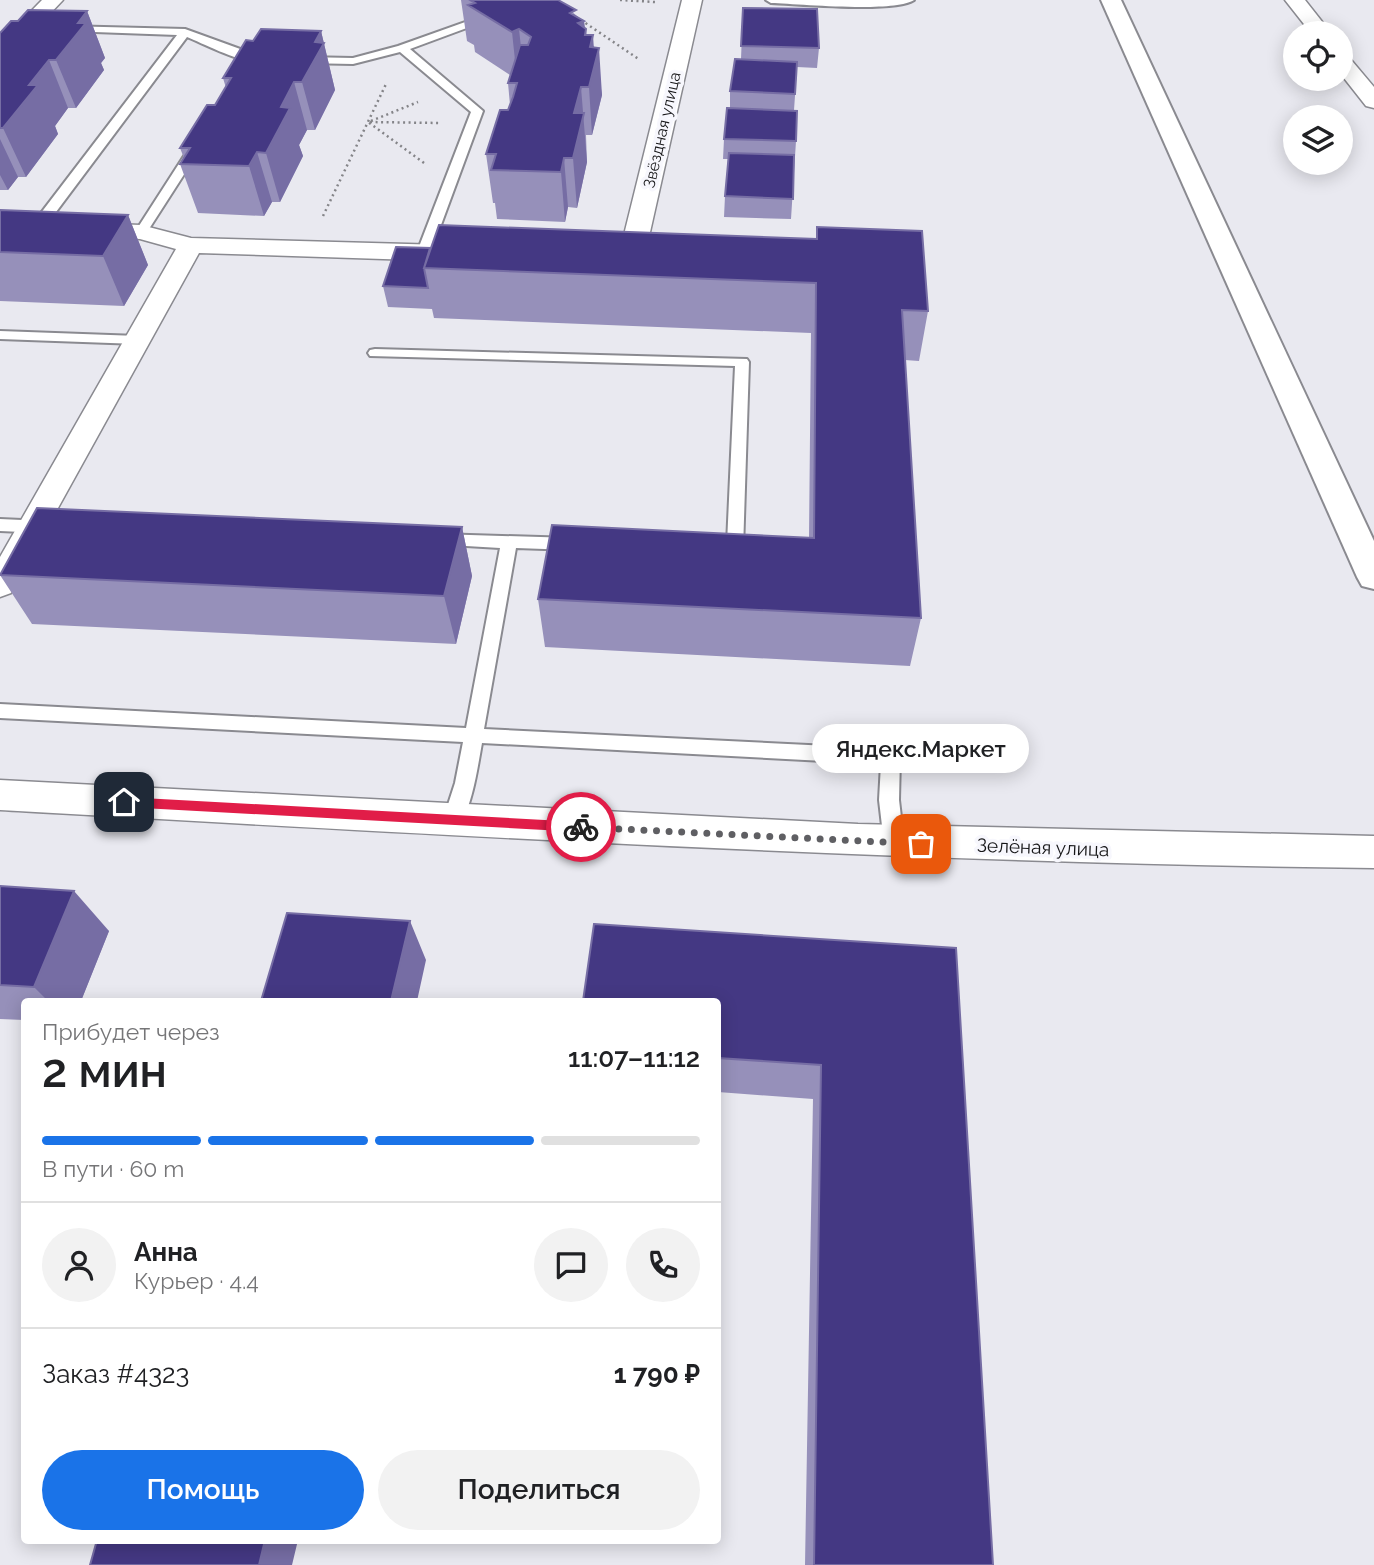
<!DOCTYPE html>
<html lang="ru">
<meta charset="utf-8">
<style>
:root{--surface:#fff;--page:#f2f2f2;--text:#202124;--muted:#757577;--line:#e0e0e0;--accent:#1a73e8}
body{margin:0;font-family:Raleway,sans-serif;background:var(--page);color:var(--text);height:100vh;display:flex;flex-direction:column;font-size:26px;white-space:nowrap}
*{box-sizing:border-box;margin:0}
p{font-size:23px;color:var(--muted)}
.icon{flex:none;width:38px;height:38px;fill:none;stroke:currentColor;stroke-width:2;stroke-linecap:round;stroke-linejoin:round}
.map{position:relative;flex:1;overflow:hidden}
.drawer{position:absolute;left:21px;top:998px;width:700px;height:546px;display:flex;flex-direction:column;background:var(--surface);border-radius:7px;box-shadow:0 4px 18px #0003}
.drawer>*{flex:none}
.fabs{position:absolute;left:1283px;top:21px;display:grid;gap:14px}
.fabs a{display:grid;place-items:center;width:70px;height:70px;border-radius:50%;background:var(--surface);box-shadow:0 4px 18px #0003;font-size:35px}
.pin{position:absolute;display:grid;place-items:center;width:60px;height:60px;color:#fff;margin:-30px;border-radius:14px;box-shadow:0 4px 10px #0006}
.courier{position:absolute;display:grid;place-items:center;width:70px;height:70px;margin:-35px;border:5px solid #e11d48;border-radius:50%;background:#fff;color:#222;box-shadow:0 2px 9px #0007}
.bubble{position:absolute;height:49px;border-radius:24px;background:var(--surface);box-shadow:0 4px 18px #0003;font-size:23px;font-weight:600;line-height:49px;text-align:center}
.headline em{font-style:normal;font-weight:600}
.headline div{display:flex;flex-direction:column-reverse}
.headline{display:flex;align-items:center;justify-content:space-between;height:119px;padding:0 21px}
h1{font-size:46px;font-weight:600;line-height:52px}
.bar{display:grid;grid-template-columns:repeat(4,1fr);gap:10px 7px;align-content:center;height:84px;padding:0 21px}
.bar i{height:9px;border-radius:5px;background:var(--line)}
.bar .selected{background:var(--accent)}
.bar p{grid-column:span 4}
.line{display:flex;align-items:center;gap:18px;padding:0 21px;border-top:2px solid var(--line)}
.line div{flex:1}
.round{display:grid;place-items:center;flex:none;width:74px;height:74px;border-radius:37px;background:var(--page)}
.cta{display:flex;gap:14px;margin-top:auto;padding:14px 21px}
.cta a{flex:1;height:80px;border-radius:42px;background:var(--accent);color:#fff;font-size:28px;font-weight:600;line-height:80px;text-align:center}
.cta a+a{background:var(--page);color:var(--text)}
.map>svg:first-child{display:block}
.lines{fill:none;stroke-linecap:round;stroke-linejoin:round}
.lane-casing{stroke:#8a8a90;stroke-width:4}
.street-casing{stroke:#8a8a90;stroke-width:3}
.secondary-casing{stroke:#8a8a90;stroke-width:4}
.path{stroke:#848488;stroke-width:2.5;stroke-dasharray:2 3.5;stroke-linecap:butt}
.lane{fill:#fff;fill-rule:evenodd}
.street{fill:#fff;fill-rule:evenodd}
.secondary{fill:#fff;fill-rule:evenodd}
.wall{fill:#9690ba}
.shaded-wall{fill:#766da4}
.building{fill:#443883;stroke:#766da4;stroke-width:2}
.route{fill:#e11d48}
.done{stroke:#5f5f63;stroke-width:7;stroke-dasharray:0 12.6}
.labels{text-anchor:middle;dominant-baseline:central;stroke-width:7;stroke-linejoin:round;paint-order:stroke}
.far-street-label{font-size:16px;fill:#151517;stroke:#f7f7fd}
.street-label{font-size:19px;fill:#151517;stroke:#f7f7fd}
</style>
<div class="map">
<svg width="1374" height="1565" viewBox="0 0 1374 1565">
<rect width="100%" height="100%" fill="#e9e9f0"/>
<g class="lines">
<defs>
<path id="lane" d="M527 0H542L410 49 483 111 431 252 429 255H419L417 252 471 112 400 52 353 64 303 63 298 60 303 57 353 58 398 46Z
M766 0H914C895 13 799 4 771 3Z
M63 26 185 29 268 59C252 70 205 44 187 37L41 232 36 233 30 229 31 226 177 35 67 31 62 28Z
M195 144 201 148 147 232 146 235H136L135 232 191 145Z
M0 331 138 336 145 340 138 344 0 339Z
M375 349 747 359 749 362 743 550 735 556 719 554 717 550 719 546 727 544 735 366 370 356 368 353 370 350Z
M0 519 44 521 52 527 44 533 0 531Z
M438 534 573 538 581 544 573 550 516 548 484 729 891 749 898 752 900 757 899 800 904 843 901 849 894 851 887 849 884 843 879 800 881 764 482 743C477 771 473 800 460 826L453 828 446 826 443 820 455 783 463 742 0 718V704L466 728 500 548 432 544 430 540 432 536Z"/>
<path id="street" d="M42 0H63L7 59 0 61V43Z
M682 0H702L644 259 640 264 631 267 602 263 598 258 602 253 620 251Z
M1285 0H1305L1331 33H1311Z
M1340 53 1347 55 1374 87V108L1366 106 1340 73Z
M0 220 141 225 191 238 444 245 453 248 457 253 453 258 444 261 199 253 11 593 0 597V557L176 249 140 239 0 234Z
M0 780 858 824 1374 836V868C915 863 458 836 0 810Z"/>
<path id="secondary" d="M1101 0H1121L1374 541V589L1362 586 1357 577Z"/>
</defs>
<use href="#lane" class="lane-casing"/>
<use href="#street" class="street-casing"/>
<use href="#secondary" class="secondary-casing"/>
<path class="path" d="M620 0 655 2
M581 20 640 60
M371 121 418 102
M424 163 368 122 440 123
M323 216 387 82"/>
<use href="#lane" class="lane"/>
<use href="#street" class="street"/>
<use href="#secondary" class="secondary"/>
</g>
<path class="wall" d="M461 0H558L577 16 584 21 586 35 594 47 602 95 592 135H586L587 162 577 208 568 207 565 222 497 219 495 203H493L486 154 508 110 510 105 508 83 510 75 475 52 474 45 467 41Z
M743 8 819 48 817 68 797 67 794 110 796 141 791 219 724 217 725 196 728 159H723L724 139 730 108V91L741 59Z
M87 11 105 58 101 63 104 70 76 108H68L55 126 58 134 26 177H18L8 190H0V33L18 21Z
M321 31 335 90 315 130H307L299 145 303 156 280 202H272L264 216 198 213 180 164 184 158 180 148 215 105 226 88 223 78Z
M0 210 128 215 148 265 124 306 0 301Z
M817 227 928 311 919 361 905 360 921 618 910 666 545 647 538 599 809 538 811 333 434 318 432 309 388 307 383 286 430 248 816 239Z
M462 527 472 576 456 644 32 624 0 575Z
M0 886 109 931 81 1001H24V1020L0 1019Z
M956 948 993 1565H805L813 1099 718 1092V1001Z"/>
<path class="shaded-wall" d="M87 11 105 58 101 63 104 70 76 108 56 60 78 23Z
M584 21 585 33 586 29 589 76 578 23Z
M519 29 524 76 517 79 512 32Z
M321 31 335 90 315 130 302 82 315 42Z
M593 35 595 65 599 48 602 95 592 135 589 87 590 47Z
M49 60 68 108 55 126 58 134 26 177 3 128 29 85Z
M294 82 307 130 299 145 303 156 280 202 266 153 281 107Z
M581 87 587 162 577 208 573 158 574 113Z
M0 139 18 177 8 190 0 175Z
M257 152 272 202 264 216 249 166Z
M564 158 568 207 565 222 561 172Z
M128 215 148 265 124 306 103 256Z
M462 527 472 576 456 644 444 596Z
M74 891 109 931 81 1001H48L34 987Z
M410 921 426 960 417 1001H391Z
M265 1540H298L292 1565H259Z"/>
<path class="building" d="M470 0H558L576 10 570 13 584 21 578 23 586 29 585 35H593L590 47 599 48 589 87H581L574 113H584L573 158H564L561 172 491 170 496 154H486L500 110H508L513 97 517 83H508L520 45H528L531 37 519 29 512 32 468 5 475 3Z
M743 8 817 9 819 48 741 46Z
M28 10 87 11 78 23H86L56 60H49L29 85H38L3 128H0V33L11 21H18Z
M261 29 321 31 315 42 324 43 302 82H294L281 107 290 108 266 153 257 152 249 166 180 164 190 148H180L207 105H215L231 78H223L246 40 253 41Z
M735 59 797 62 795 94 730 91Z
M727 108 797 111 796 141 724 139Z
M729 153 794 155 793 199 725 196Z
M0 210 128 215 103 256 0 252Z
M439 225 817 239V227L922 231 928 311 902 310 921 618 538 599 552 525 814 538 816 283 424 268Z
M396 247 430 248 424 268 428 288 383 286Z
M37 508 462 527 444 596 0 575Z
M0 886 74 891 34 987 0 985Z
M287 913 410 921 391 1001H261Z
M594 924 956 948 993 1565H814L821 1065 718 1058V1001H583Z
M97 1540H265L259 1565H90Z"/>
<path class="route" d="M124 797 581 822 587 827 581 832 124 807 119 802Z"/>
<g class="lines">
<path class="done" d="M581 827 921 844"/>
</g>
<g class="labels">
<g class="far-street-label">
<text transform="translate(662 130) rotate(-77)">Звёздная улица</text>
</g>
<g class="street-label">
<text transform="translate(1043 847) rotate(2)">Зелёная улица</text>
</g>
</g>
</svg>
<div class="fabs">
<a><svg class="icon" aria-label="locate" viewBox="0 0 24 24"><circle cx="12" cy="12" r="6"/><path d="M12 2v4M12 18v4M2 12h4M18 12h4"/></svg></a>
<a><svg class="icon" aria-label="layers" viewBox="0 0 24 24"><path d="M12 4l9 5-9 5-9-5zM3 14l9 5 9-5"/></svg></a>
</div>
<div class="pin" style="left:921px;top:844px;background:#ea580c"><svg class="icon" aria-label="bag" viewBox="0 0 24 24"><path d="M5 8h14l-1 12H6zM9 8a3 3 0 0 1 6 0"/></svg></div>
<div class="pin" style="left:124px;top:802px;background:#1f2937"><svg class="icon" aria-label="home" viewBox="0 0 24 24"><path d="M3 11l9-7 9 7M6 9v11h12V9"/></svg></div>
<div class="courier" style="left:581px;top:827px"><svg class="icon" aria-label="bike" viewBox="0 0 24 24"><circle cx="6" cy="16" r="4"/><circle cx="18" cy="16" r="4"/><path d="M6 16l4-8h5l3 8M10 8l3 8H6M13 5h3"/></svg></div>
<div class="bubble" style="left:812px;top:724px;width:217px">Яндекс.Маркет</div>
<section class="drawer">
<div class="headline"><div><h1>2 мин</h1><p>Прибудет через</p></div><em>11:07–11:12</em></div>
<div class="bar"><i class="selected"></i><i class="selected"></i><i class="selected"></i><i></i><p>В пути · 60 m</p></div>
<div class="line" style="height:126px"><a class="round"><svg class="icon" aria-label="person" viewBox="0 0 24 24"><circle cx="12" cy="8" r="4"/><path d="M4 21q1-7 8-7t8 7"/></svg></a><div><b>Анна</b><p>Курьер · 4.4</p></div><a class="round"><svg class="icon" aria-label="chat" viewBox="0 0 24 24"><path d="M4 5h16v11H9l-5 4z"/></svg></a><a class="round"><svg class="icon" aria-label="phone" viewBox="0 0 24 24"><path d="M5 4h4l2 5-3 2q2 4 5 5l2-3 5 2v4C11 20 4 13 5 4z"/></svg></a></div>
<div class="line" style="height:91px"><div>Заказ #4323</div><b>1 790 ₽</b></div>
<div class="cta"><a>Помощь</a><a>Поделиться</a></div>
</section>
</div>
